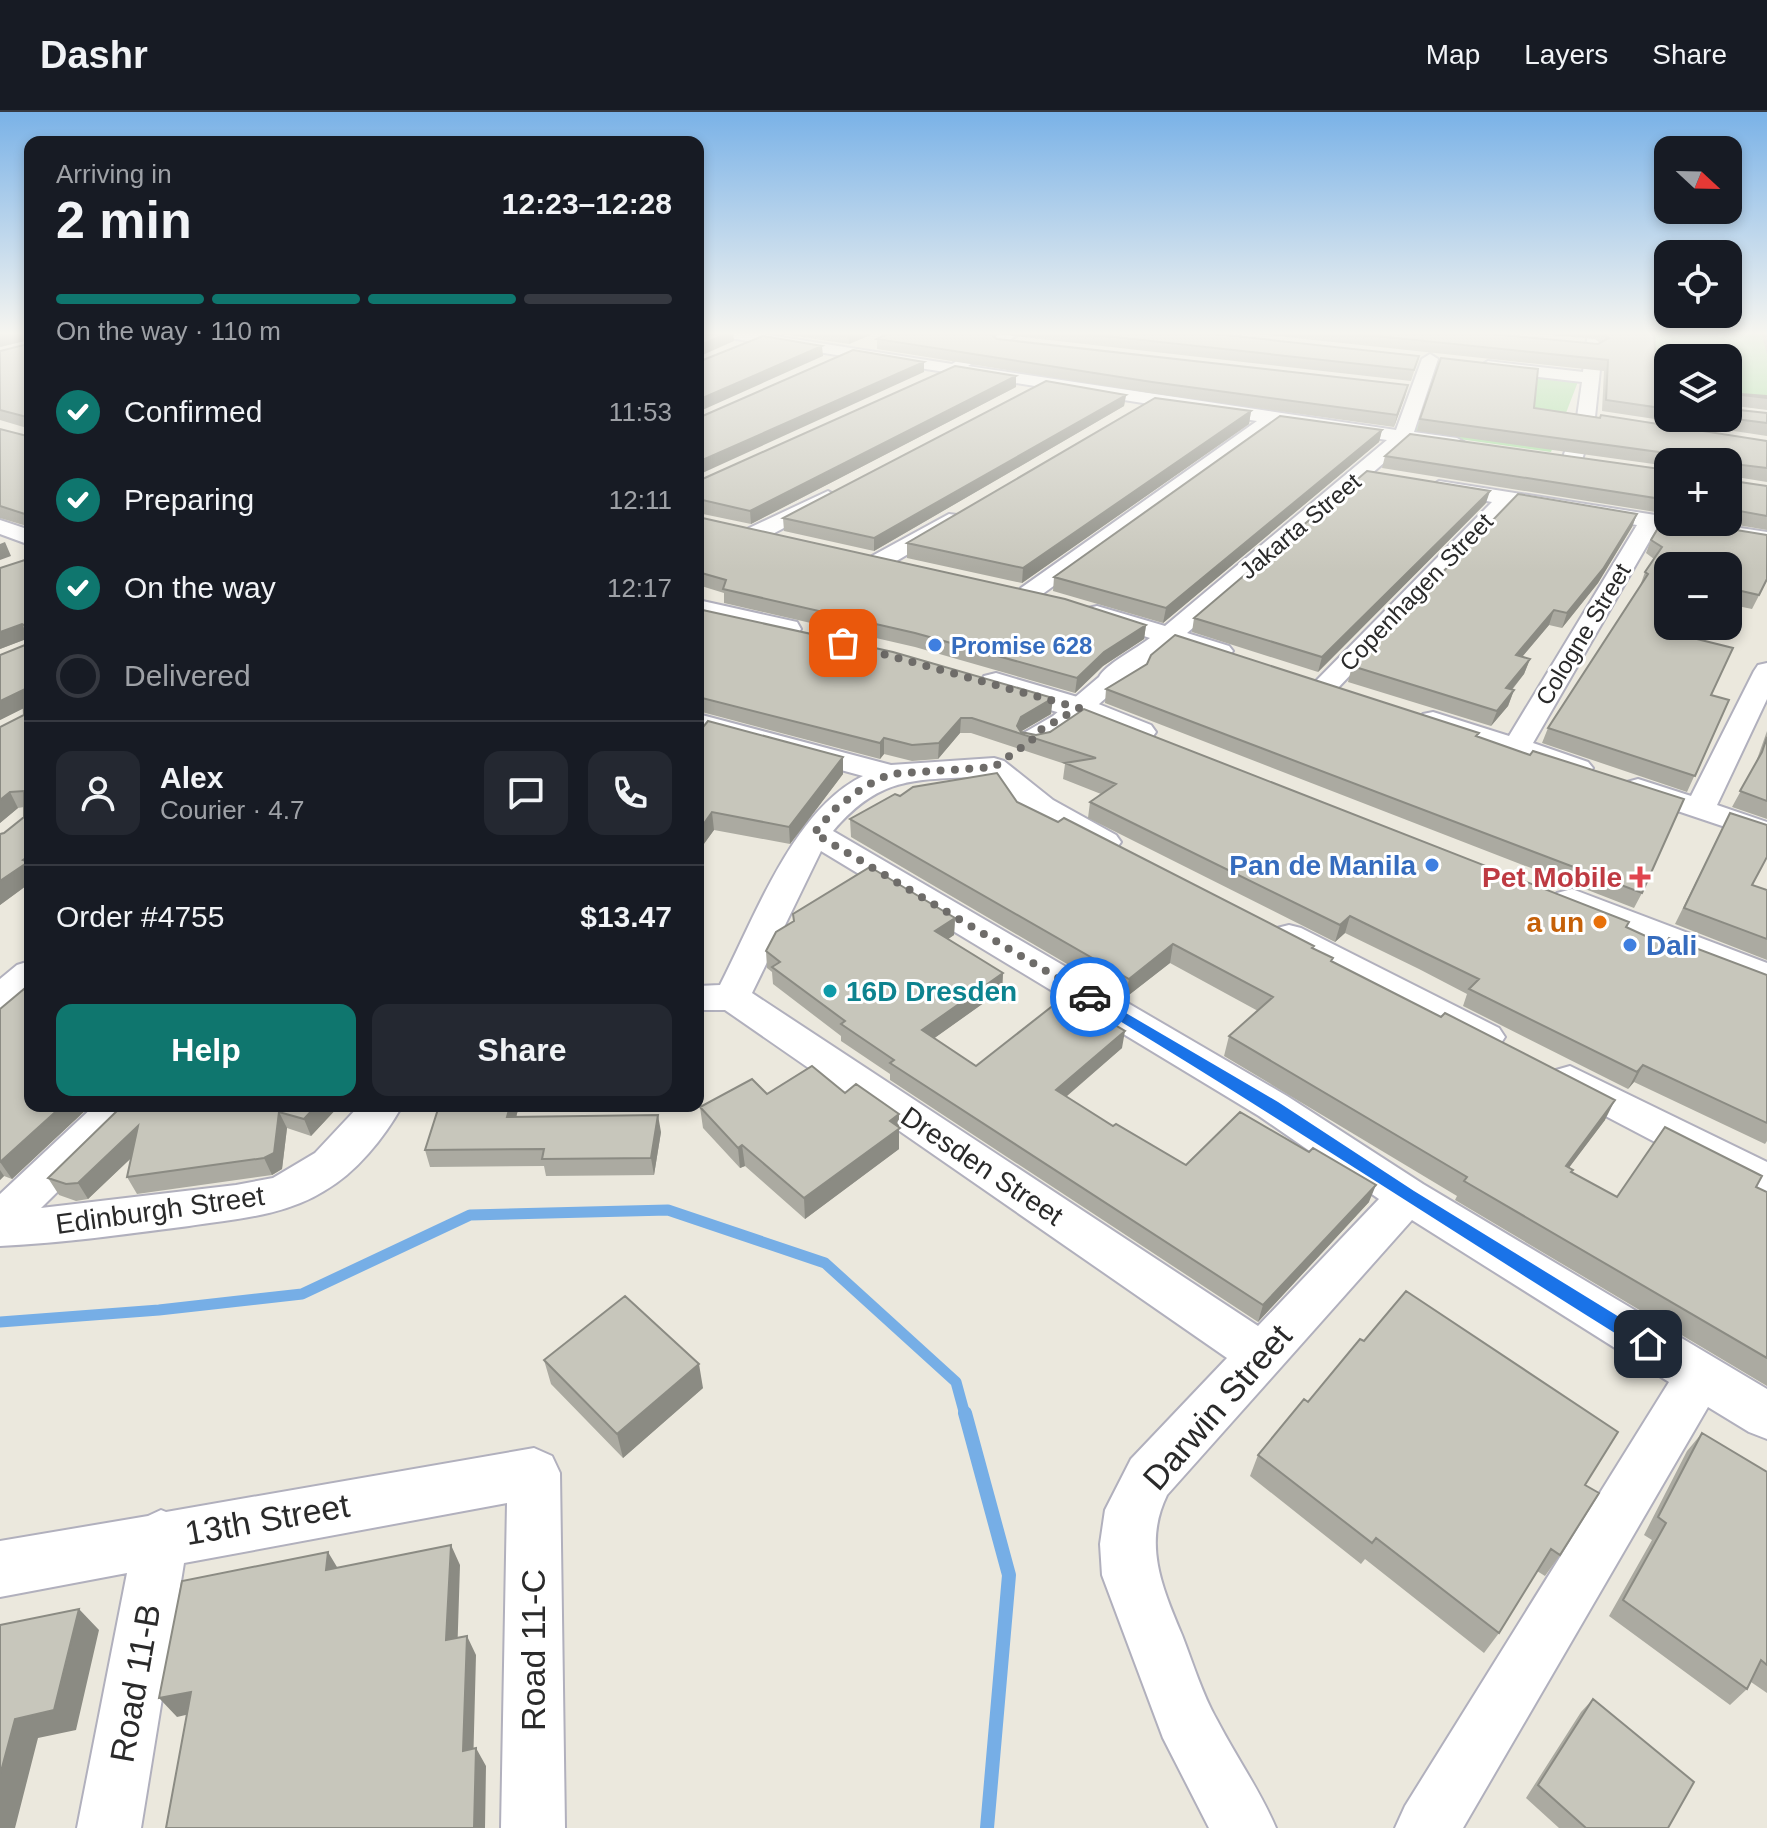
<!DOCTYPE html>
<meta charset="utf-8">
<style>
:root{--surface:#171b24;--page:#242831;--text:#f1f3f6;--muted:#9ea1a6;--line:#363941;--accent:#0f766e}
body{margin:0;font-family:Arial,sans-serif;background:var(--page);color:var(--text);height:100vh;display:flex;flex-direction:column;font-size:30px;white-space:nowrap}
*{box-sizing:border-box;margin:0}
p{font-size:26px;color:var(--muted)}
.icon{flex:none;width:44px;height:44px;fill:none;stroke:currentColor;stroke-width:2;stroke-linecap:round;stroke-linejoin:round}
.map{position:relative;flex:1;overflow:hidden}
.side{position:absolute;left:24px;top:24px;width:680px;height:976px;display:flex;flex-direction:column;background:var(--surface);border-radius:16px;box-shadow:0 4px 12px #0003}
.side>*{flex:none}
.needle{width:52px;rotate:112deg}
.controls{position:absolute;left:1654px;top:24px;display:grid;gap:16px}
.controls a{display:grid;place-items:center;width:88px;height:88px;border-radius:16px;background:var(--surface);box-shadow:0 4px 12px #0003;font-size:40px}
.pin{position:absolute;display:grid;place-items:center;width:68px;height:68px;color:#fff;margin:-34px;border-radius:16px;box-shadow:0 4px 12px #0006}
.courier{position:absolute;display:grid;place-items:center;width:80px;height:80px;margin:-40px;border:6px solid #1a73e8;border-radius:50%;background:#fff;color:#222;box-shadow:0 2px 10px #0007}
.summary em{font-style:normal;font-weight:600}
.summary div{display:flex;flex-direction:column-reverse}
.summary{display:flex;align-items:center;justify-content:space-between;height:136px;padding:0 32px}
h1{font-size:52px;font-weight:600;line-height:60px}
.bar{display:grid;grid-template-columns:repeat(4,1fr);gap:12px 8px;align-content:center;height:96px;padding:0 32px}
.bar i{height:10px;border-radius:6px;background:var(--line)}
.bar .on{background:var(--accent)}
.bar p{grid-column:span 4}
.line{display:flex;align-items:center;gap:20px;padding:0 32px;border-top:2px solid var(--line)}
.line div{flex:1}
.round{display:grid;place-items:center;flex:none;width:84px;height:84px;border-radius:16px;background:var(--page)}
ol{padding:0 32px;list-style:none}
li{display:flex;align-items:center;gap:24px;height:88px}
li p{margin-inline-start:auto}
li .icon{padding:8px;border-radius:50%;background:var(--accent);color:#fff;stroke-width:4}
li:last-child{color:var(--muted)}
li i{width:44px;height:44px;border:4px solid var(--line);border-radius:50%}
.action{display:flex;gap:16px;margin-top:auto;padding:16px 32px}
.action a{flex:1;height:92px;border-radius:16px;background:var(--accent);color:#fff;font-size:32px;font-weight:600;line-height:92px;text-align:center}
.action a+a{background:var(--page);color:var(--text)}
header{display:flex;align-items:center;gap:48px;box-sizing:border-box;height:112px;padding:0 40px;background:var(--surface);border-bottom:2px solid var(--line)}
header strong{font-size:38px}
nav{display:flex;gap:44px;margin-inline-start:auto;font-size:28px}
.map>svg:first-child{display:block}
.green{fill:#a3de9d}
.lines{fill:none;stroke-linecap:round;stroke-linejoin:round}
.stream-far1{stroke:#76aee6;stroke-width:11}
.stream{stroke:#76aee6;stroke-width:14}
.minor-casing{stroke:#b1b0bd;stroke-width:4}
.tertiary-casing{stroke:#b1b0bd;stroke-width:4}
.minor{fill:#fff;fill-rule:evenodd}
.tertiary{fill:#fff;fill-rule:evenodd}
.wall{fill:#abaaa1}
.shaded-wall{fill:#8b8b83}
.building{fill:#c7c6bb;stroke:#8b8b83;stroke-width:2}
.route{fill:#1a73e8}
.done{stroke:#6e6c69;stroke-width:8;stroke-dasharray:0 14.4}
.shop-dot{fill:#3f7fe0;stroke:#fff;stroke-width:3}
.health-dot{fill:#e0444e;stroke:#fff;stroke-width:3}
.food-dot{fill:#e8710a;stroke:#fff;stroke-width:3}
.culture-dot{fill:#0f9aa8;stroke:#fff;stroke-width:3}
.labels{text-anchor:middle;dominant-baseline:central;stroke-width:6;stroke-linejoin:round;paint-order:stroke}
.far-street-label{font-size:24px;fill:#2a2a2a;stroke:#fff}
.far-shop-label{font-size:24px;font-weight:bold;fill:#366cbe;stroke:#fff;text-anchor:start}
.shop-label{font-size:28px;font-weight:bold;fill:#366cbe;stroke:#fff;text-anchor:end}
.health-label{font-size:28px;font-weight:bold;fill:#be3a42;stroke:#fff;text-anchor:end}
.food-label{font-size:28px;font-weight:bold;fill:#c56008;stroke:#fff;text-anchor:end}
.culture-label{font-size:28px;font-weight:bold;fill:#0d838f;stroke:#fff;text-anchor:start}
.street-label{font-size:28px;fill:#2a2a2a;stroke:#fff}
.near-street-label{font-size:34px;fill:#2a2a2a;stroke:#fff}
</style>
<header>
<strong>Dashr</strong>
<nav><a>Map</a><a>Layers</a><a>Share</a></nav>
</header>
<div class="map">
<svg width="1767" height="1716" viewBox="0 0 1767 1716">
<rect width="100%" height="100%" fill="#ebe8dd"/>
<path class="green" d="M1647 220H1767V297L1728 293V246H1668V287L1647 285Z
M1432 249 1579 267 1551 340 1410 320Z"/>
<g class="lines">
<path class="stream-far1" d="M0 1210 159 1198 302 1182 470 1103 668 1098 825 1151 956 1270 965 1303"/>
<path class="stream" d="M965 1301 1009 1463 987 1716"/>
<defs>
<path id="minor" d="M715 220H750L952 252 1003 220H1022L968 254 1396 318 1422 247 1430 242 1438 247 1414 320 1457 326 1467 332 1457 338 1407 331 1187 521 1229 534 1233 539 1229 544 1220 547 1173 533 1146 555 1143 563C1133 570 1121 574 1111 582 1085 601 1058 643 1022 634L1018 628 1022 622 1053 604 1099 565C1106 552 1136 537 1150 526L1088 506 1085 501 1088 496 1097 494 1165 514 1387 328 1277 312 1037 486H1021L1017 481 1021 476 1257 309 723 225Z
M1588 220H1604L1595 305 1582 348 1572 354 1562 348 1577 305 1582 270 1488 259 1480 254 1488 249 1583 260Z
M1439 369 1668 405V410H1701L1767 420V434L1657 416 1533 631 1588 650 1593 656 1588 662 1578 665 1423 614 1419 608 1423 602 1433 600 1509 624 1637 413 1512 393 1335 579H1315L1312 573 1492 390 1432 379 1429 375Z
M828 379 838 385 835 389 763 427H747L744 422 747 417Z
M949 402 957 403 960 408 957 413 888 454H872L869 449 872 444Z
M0 408 30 418V433L0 422Z
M1767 551V587L1717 693 1767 710V729L1627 682 1623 676 1627 670 1638 667 1691 684 1754 559 1758 553Z
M698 602 891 653 994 646 1004 649 1053 688 1116 723 1121 730 1116 737 1105 740 1094 737 1031 702 987 664C917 669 883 661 833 719L1287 984 1423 1072 1767 1277V1327L1749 1320 1708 1295 1463 1716H1395L1405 1694 1669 1270 1412 1108 1167 1383C1143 1432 1162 1475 1182 1523 1193 1551 1202 1582 1217 1608 1236 1645 1260 1678 1276 1716H1209L1163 1626 1102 1463 1100 1432 1105 1398 1131 1347 1227 1246 725 898H698V874L720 873C755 805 793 698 863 664L698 619ZM821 739 1259 1004 1379 1087 1258 1214 752 881Z
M1289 813 1301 816 1499 916 1505 925 1499 934 1486 938 1473 934 1277 832 1272 824 1277 816Z
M30 849V880L13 895 0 898V867L17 853Z
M1570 954 1767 1050V1086L1752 1081 1556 978 1550 968 1556 958Z
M94 994H140L134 1004 41 1096 236 1073 273 1066 315 1041 359 994H402C384 1026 356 1061 324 1079 284 1104 235 1107 189 1114 126 1122 63 1131 0 1134V1082Z
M534 1336 552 1344 560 1361 565 1716H501L507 1391 184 1451 141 1716H77L127 1461 0 1485V1429L148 1404 161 1398 166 1400Z"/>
<path id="tertiary" d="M698 488 797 510 801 517 797 524 786 526 698 506Z
M996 561 1091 589 1151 613 1156 620 1151 627 1139 630 1067 603 984 578 980 571 984 564Z
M1572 777 1767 851V882L1557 799 1551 790 1557 781Z"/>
</defs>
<use href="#minor" class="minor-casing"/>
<use href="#tertiary" class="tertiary-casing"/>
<use href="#minor" class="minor"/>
<use href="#tertiary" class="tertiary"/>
</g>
<path class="wall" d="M0 220H30V415L0 406V317L27 324V316L0 308V239L28 232V228L0 235Z
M768 220H877L849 232Z
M891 220H1197L1419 244 1411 269 997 222 994 224 997 227 1408 273 1394 315 1150 281 877 237V227Z
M1240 220H1471L1598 232 1600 231 1595 227 1517 220H1654L1657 273 1668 274V306H1728L1730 297 1767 301V324L1602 299 1604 259Z
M1761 220H1767V242Z
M1016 275 751 412 698 401V369Z
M1728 281 1767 284V298L1728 293Z
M1126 283 1124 294 874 439 784 419 783 406Z
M1534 296 1767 329V370L1730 364 1733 369 1767 374V418L1720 410H1728V350H1668V354L1417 319 1420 307Z
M1251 299 1249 312 1022 471 907 446V431Z
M1382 318 1379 330 1163 511 1053 479 1054 465Z
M1385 344 1668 358V402L1382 356Z
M1486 391 1318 560 1192 520 1194 506Z
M1637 402 1632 415 1598 471 1562 516 1549 513 1522 545 1530 547 1524 562 1512 578H1514L1508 594 1491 614 1348 570 1352 554Z
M698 405 1146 513 1144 527 1103 554 1075 581 915 535 724 491V481L698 473Z
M1664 406 1668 407V410H1687L1767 423V468L1752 497 1728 492V454H1668V514H1672L1669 520 1733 536 1711 583 1729 588 1687 680 1542 631 1548 616 1640 474 1645 460 1654 447 1646 441 1651 428Z
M30 439V771L0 793V722L4 721 24 705V695L18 696 0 711 24 603V596L0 608 25 533 26 527 0 537V456L25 448Z
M698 497 1051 602 1020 620 1626 815 1665 833 1767 863V1029L1765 1032 1634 970 1628 977 1463 894 1467 882 1419 857 1345 821 1335 830 1088 706 1090 690 1101 682 1063 667 1065 652 971 621H960L938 647 912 649 884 642 880 647 698 599Z
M1106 577 1478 625 1642 781 1634 796 1105 591Z
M1767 619V707L1732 695 1755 653Z
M698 621 843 645V662L790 732 714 718 698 740Z
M900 684 1017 690 1333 846 1332 849 1605 1008 1569 1055 1572 1060 1617 1085 1756 1075 1767 1080V1274L1455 1088 1457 1084 1224 944 1229 924 1258 899 1170 851 1125 886 851 725 850 707Z
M1730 701 1752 773 1767 778V848L1675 812Z
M955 806 954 823 948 827 1003 861 1002 878 934 926 976 954 1122 936 1066 985 1113 1014 1186 1053 1369 1090 1258 1210 890 968V962L841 929V924L773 872 772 860 767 856 766 839Z
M0 897 30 994H90L12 1067 4 1064 0 1068Z
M845 981 899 1002V1037L805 1107 745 1054 740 1056 703 1016 700 995 767 982Z
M339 994 311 1024 287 1016 282 1057 272 1063 137 1082 127 1065 131 1046 88 1087 76 1089 59 1083 48 1066 142 996Z
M439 994H519L516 1005 661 1020 654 1063 546 1064 544 1054 430 1055 425 1038Z
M544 1248 703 1276 623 1346 551 1272Z
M1308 1290 1585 1373 1560 1443 1545 1464 1537 1459 1499 1521 1484 1541 1365 1447 1361 1452 1250 1364 1258 1343Z
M1702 1321 1767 1360V1581L1751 1570 1747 1577 1730 1593 1609 1504 1652 1428 1644 1423 1687 1339Z
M1593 1587 1668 1716H1559L1526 1686 1581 1600Z"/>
<path class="shaded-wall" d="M15 220H26L29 228 0 235V223Z
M731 220H733L734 229 698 245V234Z
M853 220H877L849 232 848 221Z
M987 220H997V222L986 229Z
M822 234 823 244 698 300V288Z
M924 250V260L698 363V350Z
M1016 264V275L751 412 750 399Z
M1408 273 1405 285 1394 315 1397 303Z
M1126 283 1124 294 874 439V426Z
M1251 299 1249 312 1022 471 1023 456Z
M1382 318 1379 330 1163 511 1166 496Z
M1490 379 1486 391 1318 560 1322 545Z
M1637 402 1632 415 1598 471 1562 516 1567 501Z
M5 430 11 444 0 448V432Z
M1554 498 1549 513 1511 558 1516 543Z
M22 512 29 526 0 537V520Z
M1146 513 1144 527 1103 554 1075 581 1077 566 1104 540Z
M1530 547 1524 562 1500 592 1506 576Z
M23 578 30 593 0 608V589Z
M1514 578 1508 594 1491 614 1497 599Z
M1053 586 1051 602 1020 620 1017 614 1021 605Z
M961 606 960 621 938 647 939 631Z
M884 626V642L880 647V631Z
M843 645V662L790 732 789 715Z
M10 680 18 696 0 711V688Z
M712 700 714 718 698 740V720Z
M30 743V771L0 793V769L23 748Z
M1350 804 1345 821 1335 830 1340 813Z
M955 806 954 823 935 836V819Z
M1173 832 1170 851 1125 886 1129 867Z
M1003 861 1002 878 922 935V918Z
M1125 919 1122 936 1054 995 1056 978Z
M1643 953 1634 970 1628 977 1637 960Z
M1615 988 1605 1008 1556 1073 1566 1054Z
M62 994H90L12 1067 0 1050Z
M316 994H339L311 1024 304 1007Z
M510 994H519L512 1021 507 1005Z
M279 1000 287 1016 282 1057 272 1063 264 1046Z
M899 1002V1037L805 1107 804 1086Z
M658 1003 661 1020 654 1063 651 1046Z
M138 1014 147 1031 88 1087 78 1071Z
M742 1033 745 1054 740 1056 738 1036Z
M0 1058 4 1064 0 1068Z
M1376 1073 1369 1090 1258 1210 1263 1193Z
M699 1252 703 1276 623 1346 617 1322Z
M451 1433 460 1453 457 1547 446 1528Z
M328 1440 340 1460 326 1458Z
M79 1497 99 1518 76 1618 38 1626 15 1716H0V1663L15 1607Z
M467 1524 476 1543 473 1657 463 1639Z
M191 1580 207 1598 177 1605 159 1586Z
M476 1636 486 1654 485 1716H474Z"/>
<path class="building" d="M0 220H15L0 223Z
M28 220H30V409L27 408 25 402 0 394V317L27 324V305L0 298V239L28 232Z
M698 220H731L698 234Z
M891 220H988L997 227 1408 273 1397 303 1152 270 877 227Z
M1069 220H1197L1419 244 1414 258Z
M1338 220H1471L1598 232 1609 226 1602 220H1654L1657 273 1668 274V297L1606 288 1608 248Z
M763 224 822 234 698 288V250Z
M853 238 924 250 698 350V306Z
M1441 246 1538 257 1534 296 1600 306 1601 303 1767 329V356L1734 352 1730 355V366L1733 369 1767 374V404L1728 397V350H1674L1673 342 1420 307Z
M955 254 1016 264 750 399 698 387V369Z
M1046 269 1126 283 874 426 783 406Z
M1728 281 1767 284V286L1733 282 1728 293Z
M1155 286 1251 299 1023 456 907 431Z
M1728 294 1730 297 1767 301V311L1728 306Z
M1280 304 1382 318 1166 496 1054 465Z
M1410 322 1668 358V388L1385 344Z
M1367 359 1490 379 1322 545 1194 506Z
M1518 382 1637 402 1603 457 1567 501 1554 498 1516 543 1530 547 1506 576 1514 578 1497 599 1352 554Z
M698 405 1065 487 1146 513 1104 540 1077 566 915 521 723 477 726 468 698 460Z
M1664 406 1668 407V410H1687L1767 423V467L1759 483 1728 476V454H1668V514H1672L1669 520 1733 536 1711 583 1729 588 1695 664 1548 616 1648 462 1645 460 1662 435 1651 428Z
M27 438 30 439V743L23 748 28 750 0 769V722L4 721 24 705V679L10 680 0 688V615L24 603 23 578 0 589V543L25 533 26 514 22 512 0 520V456L25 448Z
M698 497 893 540 1053 586 1021 605 1017 614 1021 620 1036 623 1050 620 1084 597 1629 810 1626 815 1665 833 1669 826 1767 863V1011L1643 953 1637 960 1469 877 1479 867 1425 841 1350 804 1340 813 1090 690 1116 672 1065 651 1096 646 972 606H961L939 631 912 633 884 626 880 631 698 585Z
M1175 523 1479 621 1476 624 1530 643 1533 639 1684 687 1642 781 1106 577 1147 552 1151 543Z
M708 609 843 645 789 715 712 700 698 720V621Z
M1767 625V689L1740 679 1762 640Z
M997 661 1017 690 1058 710 1064 706 1314 834 1312 836 1333 846 1331 849 1441 905 1445 901 1615 988 1566 1054 1573 1058 1571 1060 1617 1085 1665 1015 1762 1064 1756 1075 1767 1080V1246L1464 1069 1467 1065 1229 924 1273 885 1173 832 1129 867 850 707 895 682 900 684 913 675Z
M1730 701 1767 713V745L1752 773 1767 778V827L1684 796Z
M870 755 955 806 935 819 1003 861 922 918 976 954 1055 892 1087 912 1098 903 1125 919 1056 978 1113 1014 1116 1012 1186 1053 1240 1000 1309 1040 1313 1036 1376 1073 1263 1193 890 951 894 948 841 912 845 909 772 855 780 850 766 839 776 820 794 809 793 802Z
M30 872V994H62L0 1050V897Z
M812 954 845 981 856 972 899 1002 890 1009 900 1016 804 1086 742 1033 738 1036 700 995 752 967 767 982Z
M122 994H134L142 996V994H316L304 1007 279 1000 274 1041 264 1046 127 1065 138 1014 78 1071 66 1072 48 1066Z
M439 994H510L507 1005 658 1003 651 1046 542 1047 544 1037 425 1038Z
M1406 1179 1618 1320 1585 1373 1599 1381 1560 1443 1551 1437 1499 1521 1376 1426 1372 1431 1258 1343 1304 1287 1308 1290 1360 1227 1364 1229Z
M625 1184 699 1252 617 1322 544 1248Z
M1702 1321 1767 1360V1553L1761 1548 1747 1577 1623 1488 1666 1411 1658 1405Z
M451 1433 446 1528 467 1524 463 1639 476 1636 474 1716H166L191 1580 159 1586 182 1469 328 1440 326 1458Z
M79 1497 54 1598 15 1607 0 1663V1513Z
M1593 1587 1694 1670 1668 1716H1586L1538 1673Z"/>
<linearGradient id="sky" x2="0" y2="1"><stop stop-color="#7ab2e7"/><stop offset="0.48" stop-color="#f6f5f0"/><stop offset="1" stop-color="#f6f5f0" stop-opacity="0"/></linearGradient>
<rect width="1767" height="460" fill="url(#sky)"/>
<path class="route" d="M1090 880 1278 990 1414 1079 1655 1227 1657 1232 1655 1238H1642C1456 1122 1273 1001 1085 888L1083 885Z"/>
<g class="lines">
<path class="done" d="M843 531 1079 596 1035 621 1032 628 994 655 890 662 864 675 835 697 814 721 1090 885"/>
</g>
<g class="shop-dot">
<circle cx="935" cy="533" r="8"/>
<circle cx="1432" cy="753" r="8"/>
<circle cx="1630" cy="833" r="8"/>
</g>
<path class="health-dot" d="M1636 753h8v8h8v8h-8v8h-8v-8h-8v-8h8z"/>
<circle class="food-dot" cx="1600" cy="810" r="8"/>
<circle class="culture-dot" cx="830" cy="879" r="8"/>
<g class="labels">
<g class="far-street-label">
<text transform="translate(1300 414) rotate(-40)">Jakarta Street</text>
<text transform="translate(1416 480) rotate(-46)">Copenhagen Street</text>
<text transform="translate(1583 522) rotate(-59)">Cologne Street</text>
</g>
<g class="far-shop-label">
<text x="951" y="533">Promise 628</text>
</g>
<g class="shop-label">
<text x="1416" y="753">Pan de Manila</text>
<text x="1646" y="833" text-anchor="start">Dali</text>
</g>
<g class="health-label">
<text x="1622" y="765">Pet Mobile</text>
</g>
<g class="food-label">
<text x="1584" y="810">a un</text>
</g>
<g class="culture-label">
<text x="846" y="879">16D Dresden</text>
</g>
<g class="street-label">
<text transform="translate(982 1054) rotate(34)">Dresden Street</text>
<text transform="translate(160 1098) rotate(-8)">Edinburgh Street</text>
</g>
<g class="near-street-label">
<text transform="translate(1217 1295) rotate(-49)">Darwin Street</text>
<text transform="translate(267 1407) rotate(-10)">13th Street</text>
<text transform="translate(533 1538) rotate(-90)">Road 11-C</text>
<text transform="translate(135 1571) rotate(-80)">Road 11-B</text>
</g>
</g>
</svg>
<div class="controls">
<a><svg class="needle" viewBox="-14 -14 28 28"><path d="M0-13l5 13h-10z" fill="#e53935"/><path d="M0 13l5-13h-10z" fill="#9ea1a6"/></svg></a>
<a><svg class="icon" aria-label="locate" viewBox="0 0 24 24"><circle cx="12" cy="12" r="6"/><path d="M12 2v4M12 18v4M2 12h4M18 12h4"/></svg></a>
<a><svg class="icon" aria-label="layers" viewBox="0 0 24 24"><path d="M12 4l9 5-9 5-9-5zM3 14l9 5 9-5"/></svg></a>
<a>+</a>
<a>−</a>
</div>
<div class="pin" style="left:843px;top:531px;background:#ea580c"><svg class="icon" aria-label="bag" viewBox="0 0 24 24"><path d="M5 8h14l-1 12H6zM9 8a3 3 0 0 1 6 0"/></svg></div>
<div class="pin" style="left:1648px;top:1232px;background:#1f2937"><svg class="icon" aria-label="home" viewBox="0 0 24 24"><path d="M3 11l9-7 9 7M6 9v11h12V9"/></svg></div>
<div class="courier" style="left:1090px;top:885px"><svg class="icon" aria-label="car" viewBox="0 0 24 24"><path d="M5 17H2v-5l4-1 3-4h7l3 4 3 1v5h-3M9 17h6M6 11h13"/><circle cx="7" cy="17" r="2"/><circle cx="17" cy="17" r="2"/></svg></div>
<section class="side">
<div class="summary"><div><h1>2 min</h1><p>Arriving in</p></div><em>12:23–12:28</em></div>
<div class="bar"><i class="on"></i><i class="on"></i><i class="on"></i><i></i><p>On the way · 110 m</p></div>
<ol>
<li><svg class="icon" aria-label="check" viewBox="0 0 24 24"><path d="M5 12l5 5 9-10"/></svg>Confirmed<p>11:53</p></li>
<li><svg class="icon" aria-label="check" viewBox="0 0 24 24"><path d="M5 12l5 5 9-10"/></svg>Preparing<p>12:11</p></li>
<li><svg class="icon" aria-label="check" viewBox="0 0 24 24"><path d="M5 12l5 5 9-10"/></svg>On the way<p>12:17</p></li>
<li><i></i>Delivered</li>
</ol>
<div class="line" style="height:144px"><a class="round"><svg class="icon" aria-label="person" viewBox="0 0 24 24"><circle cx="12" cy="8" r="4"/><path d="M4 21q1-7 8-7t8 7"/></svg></a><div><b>Alex</b><p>Courier · 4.7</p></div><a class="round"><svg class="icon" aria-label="chat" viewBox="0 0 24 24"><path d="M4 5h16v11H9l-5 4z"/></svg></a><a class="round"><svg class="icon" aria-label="phone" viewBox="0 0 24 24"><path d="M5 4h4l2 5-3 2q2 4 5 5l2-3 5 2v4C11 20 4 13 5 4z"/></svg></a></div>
<div class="line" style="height:104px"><div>Order #4755</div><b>$13.47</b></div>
<div class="action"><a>Help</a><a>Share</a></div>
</section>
</div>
